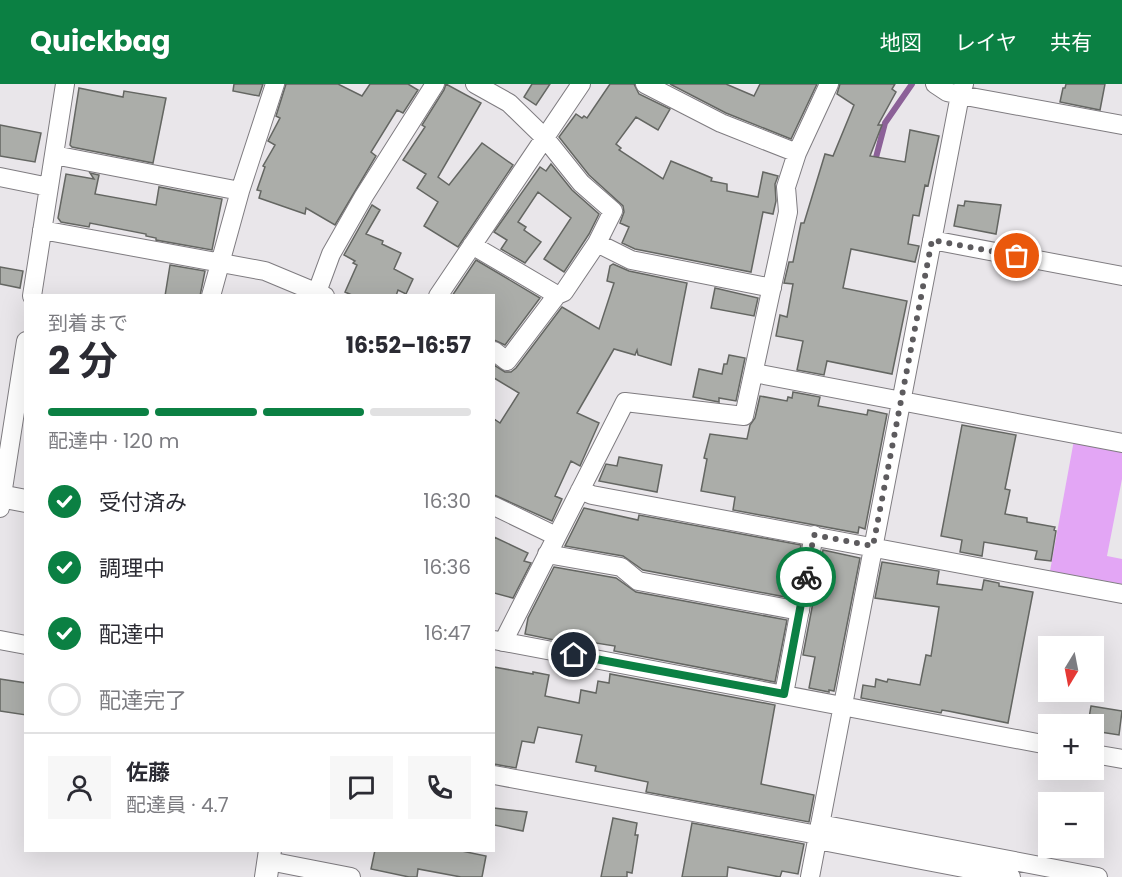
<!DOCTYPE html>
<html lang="ja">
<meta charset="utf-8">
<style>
:root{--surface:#fff;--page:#f7f7f7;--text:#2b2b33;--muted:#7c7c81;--line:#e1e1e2;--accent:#0b8043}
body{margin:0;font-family:Poppins,"Noto Sans JP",sans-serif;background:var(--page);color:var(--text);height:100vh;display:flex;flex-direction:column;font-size:22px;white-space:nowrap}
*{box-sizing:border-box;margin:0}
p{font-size:20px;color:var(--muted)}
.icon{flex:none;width:33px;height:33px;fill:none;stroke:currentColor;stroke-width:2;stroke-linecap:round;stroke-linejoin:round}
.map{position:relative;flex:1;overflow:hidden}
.drawer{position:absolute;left:24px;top:210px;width:471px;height:558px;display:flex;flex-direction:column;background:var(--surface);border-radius:0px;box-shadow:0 6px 24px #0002}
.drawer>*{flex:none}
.needle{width:39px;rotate:190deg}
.buttons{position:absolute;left:1038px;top:552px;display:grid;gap:12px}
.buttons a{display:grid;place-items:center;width:66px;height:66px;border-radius:0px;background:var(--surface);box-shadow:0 6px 24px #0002;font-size:30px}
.pin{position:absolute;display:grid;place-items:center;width:51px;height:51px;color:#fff;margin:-26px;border:3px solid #fff;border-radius:50%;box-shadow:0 2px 6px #0007}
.courier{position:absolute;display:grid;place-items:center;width:60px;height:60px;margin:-30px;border:4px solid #0b8043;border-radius:50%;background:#fff;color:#222;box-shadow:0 2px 8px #0007}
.headline em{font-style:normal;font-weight:700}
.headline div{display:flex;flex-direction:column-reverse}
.headline{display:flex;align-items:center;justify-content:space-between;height:102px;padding:0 24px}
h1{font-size:39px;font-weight:700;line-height:45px}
.bar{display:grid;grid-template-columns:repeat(4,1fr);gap:9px 6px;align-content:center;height:72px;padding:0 24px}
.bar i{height:8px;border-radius:4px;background:var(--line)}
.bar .selected{background:var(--accent)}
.bar p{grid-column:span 4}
.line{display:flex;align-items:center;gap:15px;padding:0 24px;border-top:2px solid var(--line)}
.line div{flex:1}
.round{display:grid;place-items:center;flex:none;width:63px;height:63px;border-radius:0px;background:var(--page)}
ol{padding:0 24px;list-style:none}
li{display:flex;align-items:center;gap:18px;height:66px}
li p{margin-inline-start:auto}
li .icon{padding:6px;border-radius:50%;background:var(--accent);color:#fff;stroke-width:4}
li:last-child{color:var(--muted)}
li i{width:33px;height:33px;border:3px solid var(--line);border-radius:50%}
header{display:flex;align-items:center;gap:36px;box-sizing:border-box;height:84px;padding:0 30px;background:var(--accent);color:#fff}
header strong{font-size:28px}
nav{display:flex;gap:33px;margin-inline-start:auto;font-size:21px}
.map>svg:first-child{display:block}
.green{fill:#e3a6f5}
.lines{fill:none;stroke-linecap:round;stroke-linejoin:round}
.stream{stroke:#8c6198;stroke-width:6}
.building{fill:#abada9;stroke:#646662;stroke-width:1.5}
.minor-casing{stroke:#7f7c80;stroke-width:20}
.tertiary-casing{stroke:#7f7c80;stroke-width:24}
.minor{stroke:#fff;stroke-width:18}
.tertiary{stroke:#fff;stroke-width:22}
.done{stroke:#5d5b5e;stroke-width:6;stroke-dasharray:0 10.8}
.route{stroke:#0b8043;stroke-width:8}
</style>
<header>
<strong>Quickbag</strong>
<nav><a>地図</a><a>レイヤ</a><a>共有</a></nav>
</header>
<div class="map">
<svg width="1122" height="793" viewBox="0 0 1122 793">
<rect width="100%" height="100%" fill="#e9e6ea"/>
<path class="green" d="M1074 356 1122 364V395L1107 472 1122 475V500L1050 487Z"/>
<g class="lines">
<path class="stream" d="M874 81 885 39 912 0"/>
</g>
<path class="building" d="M234 0H263L259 12 233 7Z
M286 0H338L362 12 370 0H408L418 6 403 29 397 26 371 68 376 72 335 141 306 124 305 130 259 114 261 107 257 106 265 83 263 82 275 61 268 57 280 34 276 32Z
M446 0 481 19 438 93 449 101 482 59 513 81 458 163 424 142 438 118 417 104 426 90 403 76 425 43 422 41 444 6Z
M532 0H550L536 21 524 13Z
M610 0H634L639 10 670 25 658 46 636 33 616 60 621 64 619 66 663 95 671 77 712 94 711 97 727 100V107L758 113 763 88 778 92 775 100 776 117 773 130 763 128 751 188 635 165 622 159 629 143 620 139 624 128 623 122 589 91 559 53 576 30 582 34 584 32 587 34Z
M670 0H726L754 12 760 0H817L791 55 726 29Z
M840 0H895L892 5 896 8 878 41H882L870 72 905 78 910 46 939 52 928 102 925 101 919 132 913 131 908 160 919 162 915 178 851 165 843 204 907 217 892 290 827 277 824 291 797 286 803 257 776 252 780 231 787 233 793 200 784 199 789 178H793L801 139H804L825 70 833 72 854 21 837 10Z
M1066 0H1105L1100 26 1060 18 1063 4H1065Z
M79 4 123 13 124 7 166 14 153 79 72 63 70 61Z
M0 41 41 49 35 78 0 72Z
M551 80 572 106 599 130 589 150 564 188 544 175 571 134 538 108 518 138 526 143 524 146 541 158 525 179 501 165 507 156 494 148 540 83 546 87Z
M90 89 99 91 95 110 156 121 159 103 222 115 212 166 156 156V154L146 152V150L90 139 89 143 61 138 58 134 66 90 94 95Z
M965 117 1001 121 996 150 954 142 958 121 964 122Z
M372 121 380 126 366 150 383 157 382 160 401 169 394 185 413 195 406 210 398 206 396 212H354L345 208 357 181 353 179 355 177 344 171Z
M476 176 540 214 505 261 494 256V212H452Z
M613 180 629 187 687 199 671 281 638 271 637 266 635 271 614 265 577 329 599 339 580 382 571 377 555 412 562 415 552 437 494 411V335L500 339 519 309 494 294V281L505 288H511L516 284 562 223 599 245 614 199 607 197 610 182Z
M170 181 205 187 200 212H165Z
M0 183 23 187 20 204 0 200Z
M715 204 758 214 754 232 711 224Z
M729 271 745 274 736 317 719 314V318L693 313 699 285 722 290 724 280H727Z
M793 308 820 313 818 322 867 331 868 326 887 330 865 445 859 443 858 449 733 426 735 413 701 407 707 375 704 374 710 350 747 355 750 341 755 334 760 312 787 317 788 313 792 314Z
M962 341 1016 351 1005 405 1010 406 1005 430 1027 434V438L1055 443 1054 446 1056 447 1051 477 1035 475 1037 467 984 458 982 472 960 468 962 456 941 452Z
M619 373 662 381 657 408 599 397 606 380 617 382Z
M584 424 638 436 639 431 801 461 791 514 643 486 623 472 565 462Z
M494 453 528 469 524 477 531 479 513 514 494 509Z
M823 466 860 474 834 607 829 606V608L809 604 815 573 803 571Z
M882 478 939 487 937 500 982 506 984 496 999 499V502L1033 508 1008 639 948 627 942 626 941 629 861 614 863 601 875 603 876 595 887 598 888 595 920 601 926 571 931 572 939 523 875 514Z
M554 483 616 494 636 508 787 536 775 598 614 567 615 562 584 557 583 562 525 550 528 534Z
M494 583 533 590V588L549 591 545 612 579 619 581 606 596 609 598 597 609 599 610 590 775 621 761 700 814 711 809 738 646 708 648 698 595 687 596 682 576 678 582 651 538 643 534 659 522 657 516 684 494 680Z
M0 595 26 599V631L0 627Z
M1091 622 1122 627 1119 651 1094 647V640H1088Z
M494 724 527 728 523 747 494 741Z
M613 734 637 739 635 751H638L632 789 627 788V793H601Z
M692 739 804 760 798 790 782 787 780 793 728 783 727 793H682Z
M375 766H457L486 772 482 793H461L418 785 417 793H409L371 785Z"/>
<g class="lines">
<defs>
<path id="minor" d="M475 0 509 19 545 54 581 99 613 127 597 159 564 208 557 211 507 277 494 267
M645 0 721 39 797 69
M935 0 947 8 960 11 1122 41
M54 71 240 107
M0 93 49 103
M42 146 265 187 325 212
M932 156 1122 192
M597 159 631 176 772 204
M472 161 557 211
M317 208 331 170 364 112 435 0
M32 212 65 0
M211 212 240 107 275 0
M438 212 581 0
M754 289 1122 359
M580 406 592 411 1122 510
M494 422 556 452
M0 424 26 257
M547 470 621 483 638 497 800 527
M0 556 26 561
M494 556 1048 661
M503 558 625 318 744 332 788 128 786 103 797 69 829 0
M784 610 814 451
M1094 670 1122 675
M494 691 818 751
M820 740 1098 793
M817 756 1011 793
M269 777 351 793
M810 793 960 11 964 0"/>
<path id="tertiary" d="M0 412 26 417
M266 793 270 766"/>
</defs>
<use href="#minor" class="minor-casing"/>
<use href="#tertiary" class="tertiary-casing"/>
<use href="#minor" class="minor"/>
<use href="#tertiary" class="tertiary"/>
</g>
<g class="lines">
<path class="done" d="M806 493 814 451 873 462 932 156 1017 172"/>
<path class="route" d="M574 571 784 610 806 493"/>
</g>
</svg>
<div class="buttons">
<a><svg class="needle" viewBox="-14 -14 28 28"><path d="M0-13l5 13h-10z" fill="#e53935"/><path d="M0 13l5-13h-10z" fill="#7c7c81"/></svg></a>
<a>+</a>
<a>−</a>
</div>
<div class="pin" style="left:1017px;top:172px;background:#ea580c"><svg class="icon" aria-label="bag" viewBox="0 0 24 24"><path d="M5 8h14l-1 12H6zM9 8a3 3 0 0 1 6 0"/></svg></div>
<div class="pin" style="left:574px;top:571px;background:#1f2937"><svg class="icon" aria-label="home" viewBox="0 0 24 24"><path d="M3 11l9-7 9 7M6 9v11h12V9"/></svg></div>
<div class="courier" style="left:806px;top:493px"><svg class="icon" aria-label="bike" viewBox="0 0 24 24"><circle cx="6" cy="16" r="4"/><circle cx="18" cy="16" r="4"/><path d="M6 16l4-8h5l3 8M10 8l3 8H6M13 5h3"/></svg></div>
<section class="drawer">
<div class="headline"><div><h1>2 分</h1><p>到着まで</p></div><em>16:52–16:57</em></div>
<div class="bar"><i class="selected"></i><i class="selected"></i><i class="selected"></i><i></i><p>配達中 · 120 m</p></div>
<ol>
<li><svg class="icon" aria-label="check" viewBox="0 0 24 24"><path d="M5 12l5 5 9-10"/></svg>受付済み<p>16:30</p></li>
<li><svg class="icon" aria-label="check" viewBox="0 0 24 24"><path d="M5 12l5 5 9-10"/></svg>調理中<p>16:36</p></li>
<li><svg class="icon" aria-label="check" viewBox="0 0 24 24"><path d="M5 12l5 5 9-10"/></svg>配達中<p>16:47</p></li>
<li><i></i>配達完了</li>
</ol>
<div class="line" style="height:108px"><a class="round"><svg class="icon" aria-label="person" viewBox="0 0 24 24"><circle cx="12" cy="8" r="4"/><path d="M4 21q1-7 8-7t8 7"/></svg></a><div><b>佐藤</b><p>配達員 · 4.7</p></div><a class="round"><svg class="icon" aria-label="chat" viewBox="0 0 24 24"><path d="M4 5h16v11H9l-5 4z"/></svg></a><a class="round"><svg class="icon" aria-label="phone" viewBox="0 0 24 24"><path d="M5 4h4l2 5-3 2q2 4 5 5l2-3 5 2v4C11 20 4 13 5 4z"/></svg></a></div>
</section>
</div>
